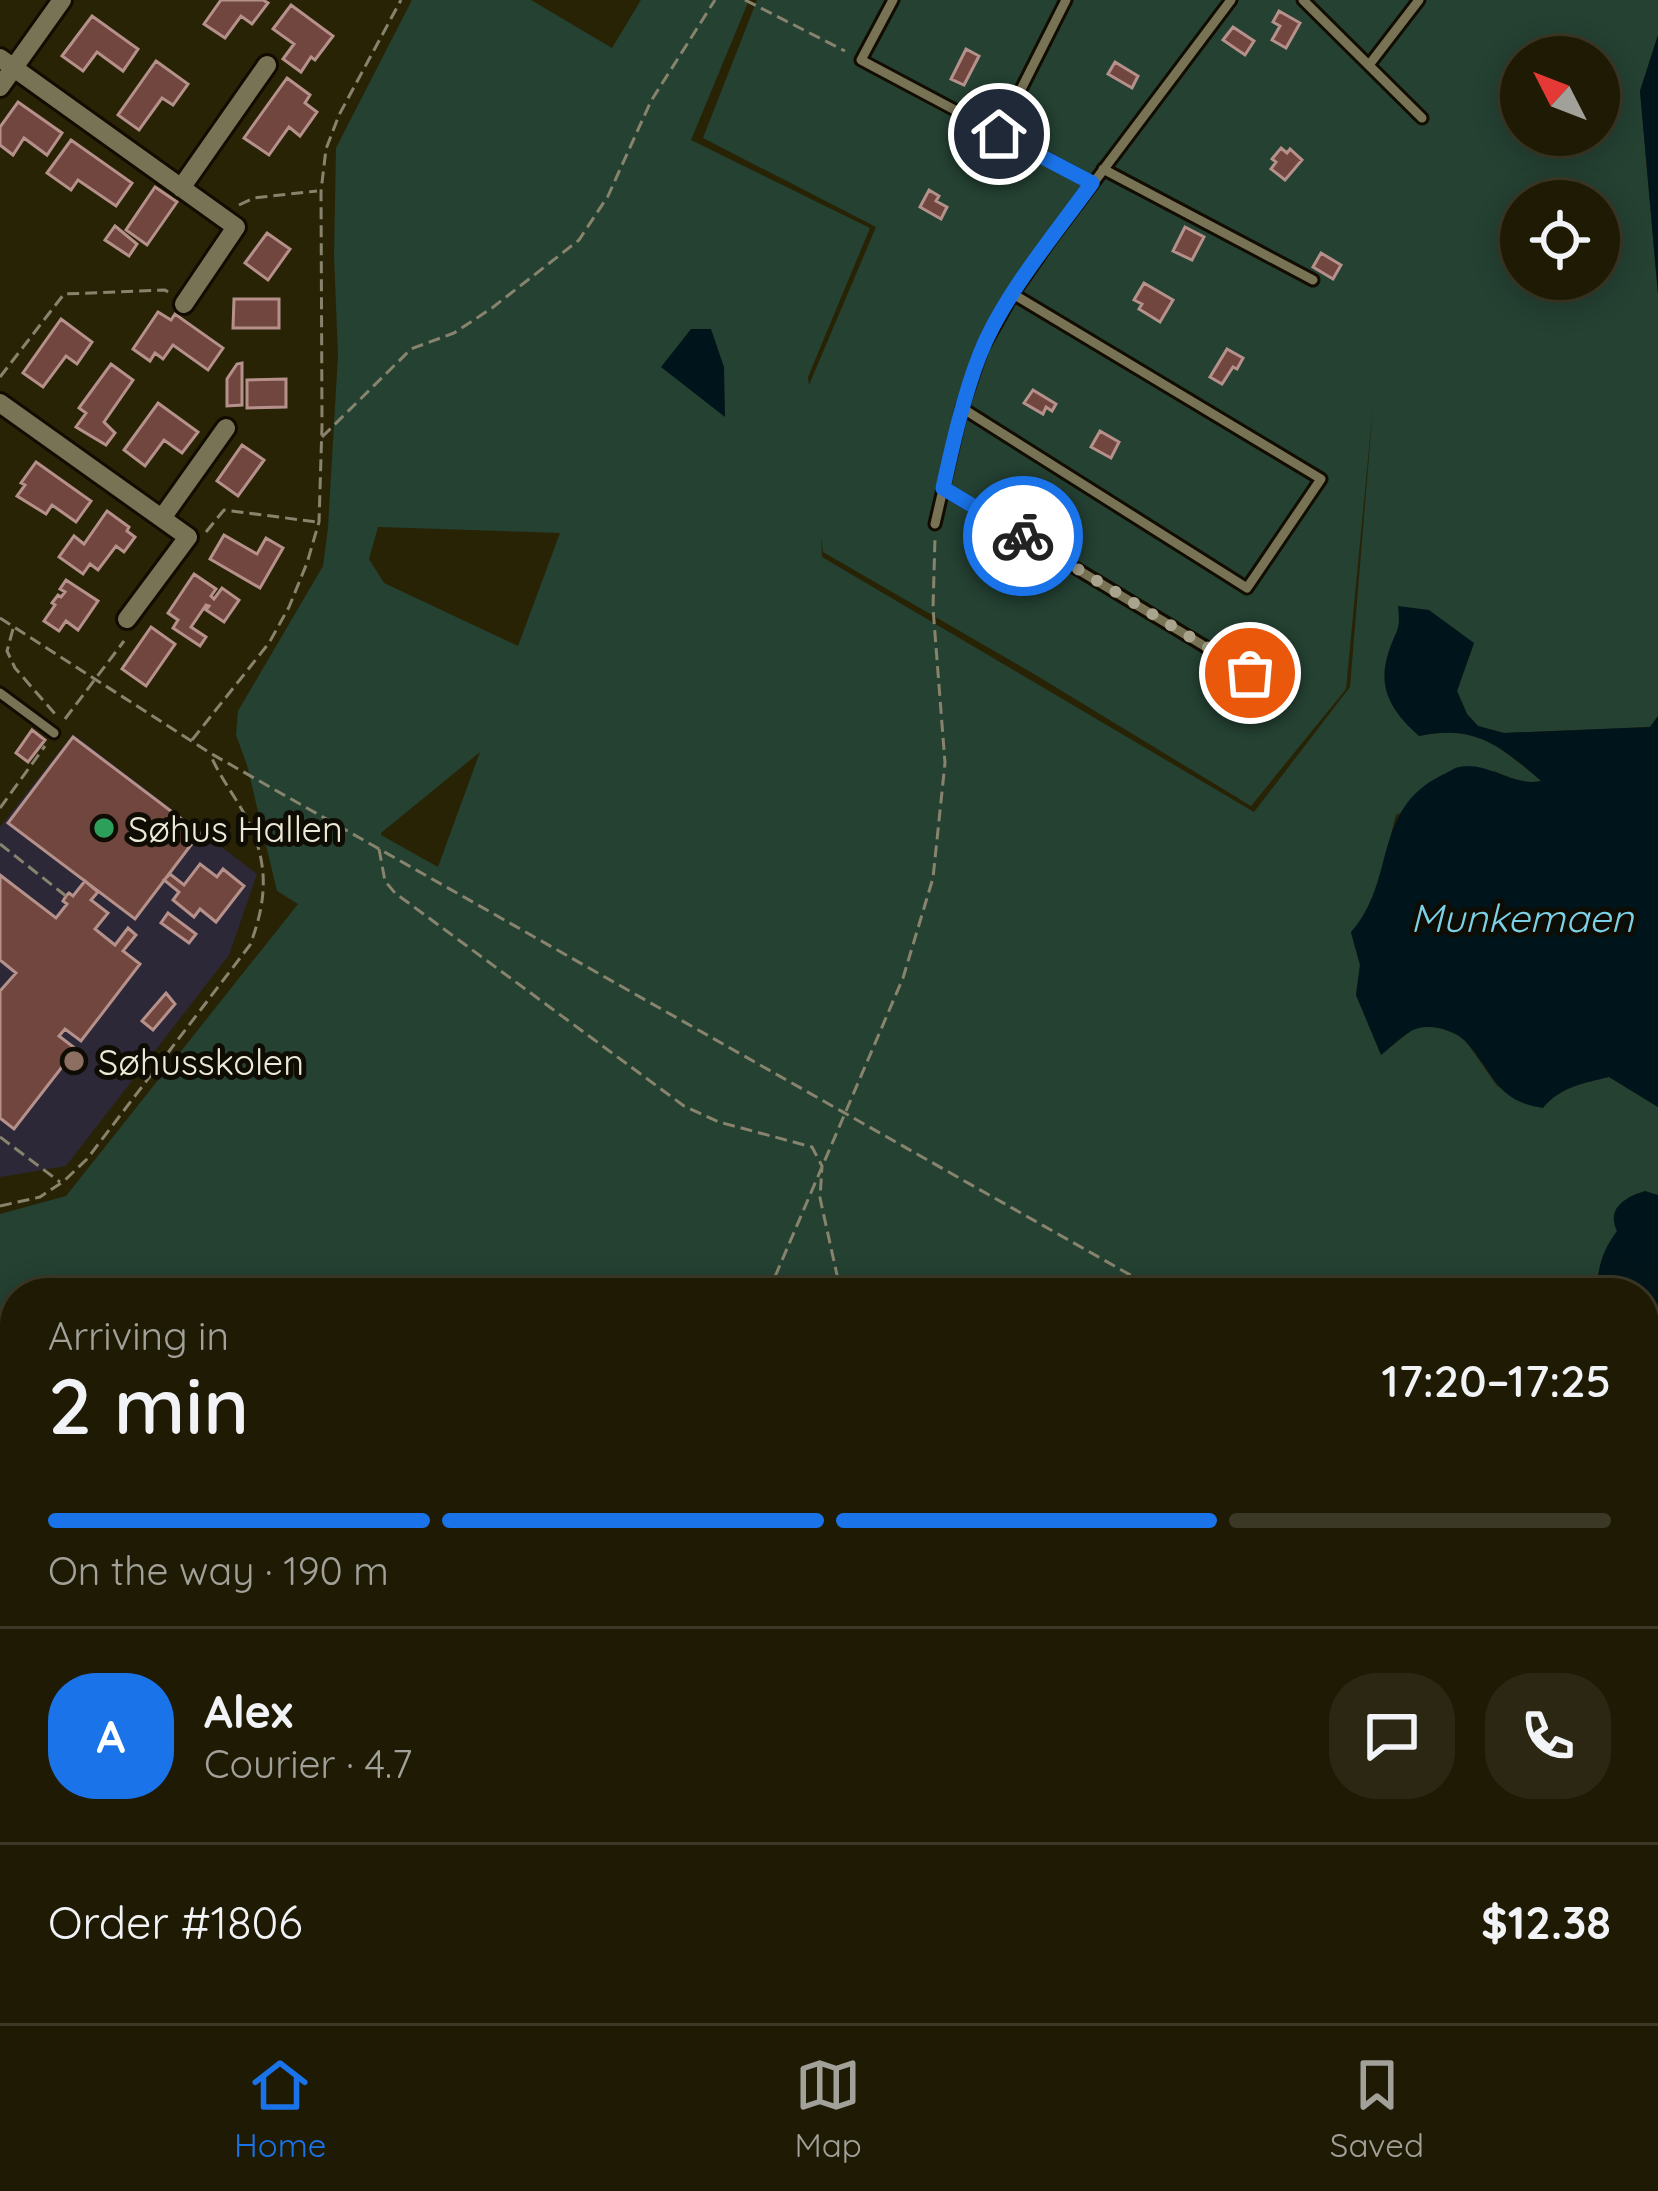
<!DOCTYPE html>
<meta charset="utf-8">
<style>
:root{--surface:#1f1a04;--page:#2c2713;--text:#f1f3f6;--muted:#a1a19a;--line:#3c3826;--accent:#1a73e8}
body{margin:0;font-family:Quicksand,sans-serif;background:var(--page);color:var(--text);height:100vh;display:flex;flex-direction:column;font-size:45px;white-space:nowrap}
*{box-sizing:border-box;margin:0}
p{font-size:39px;color:var(--muted)}
.icon{flex:none;width:66px;height:66px;fill:none;stroke:currentColor;stroke-width:2;stroke-linecap:round;stroke-linejoin:round}
.map{position:relative;flex:1;overflow:hidden}
.panel{position:absolute;left:0px;top:1278px;width:1659px;height:747px;display:flex;flex-direction:column;background:var(--surface);border-radius:48px 48px 0 0;box-shadow:0 6px 30px #0003,0 0 0 3px var(--line)}
.panel>*{flex:none}
.needle{width:78px;rotate:312deg}
.buttons{position:absolute;left:1500px;top:36px;display:grid;gap:24px}
.buttons a{display:grid;place-items:center;width:120px;height:120px;border-radius:50%;background:var(--surface);box-shadow:0 6px 30px #0003,0 0 0 3px var(--line);font-size:60px}
.pin{position:absolute;display:grid;place-items:center;width:102px;height:102px;color:#fff;margin:-51px;border:6px solid #fff;border-radius:50%;box-shadow:0 3px 12px #0007}
.courier{position:absolute;display:grid;place-items:center;width:120px;height:120px;margin:-60px;border:9px solid #1a73e8;border-radius:50%;background:#fff;color:#222;box-shadow:0 3px 15px #0007}
.head em{font-style:normal;font-weight:600}
.head div{display:flex;flex-direction:column-reverse}
.head{display:flex;align-items:center;justify-content:space-between;height:204px;padding:0 48px}
h1{font-size:78px;font-weight:600;line-height:90px}
.bar{display:grid;grid-template-columns:repeat(4,1fr);gap:18px 12px;align-content:center;height:144px;padding:0 48px}
.bar i{height:15px;border-radius:9px;background:var(--line)}
.bar .current{background:var(--accent)}
.bar p{grid-column:span 4}
.line{display:flex;align-items:center;gap:30px;padding:0 48px;border-top:3px solid var(--line)}
.line div{flex:1}
.round{display:grid;place-items:center;flex:none;width:126px;height:126px;border-radius:48px;background:var(--page)}
.tab-bar{display:flex;justify-content:space-around;align-items:center;height:168px;border-top:3px solid var(--line);background:var(--surface);font-size:33px;color:var(--muted)}
.tab-bar a{display:grid;justify-items:center;gap:6px}
.tab-bar .current{color:var(--accent)}
.map>svg:first-child{display:block}
.education{fill:#2c2838}
.green{fill:#244132;fill-rule:evenodd}
.water{fill:#00151b}
.building{fill:#70463f;stroke:#b6918b;stroke-width:3}
.lines{fill:none;stroke-linecap:round;stroke-linejoin:round}
.service-casing{stroke:#120c00;stroke-width:15}
.minor-casing{stroke:#120c00;stroke-width:24}
.secondary-casing{stroke:#120c00;stroke-width:30}
.path{stroke:#87836c;stroke-width:3;stroke-dasharray:12 6;stroke-linecap:butt}
.service{stroke:#787354;stroke-width:9}
.minor{stroke:#787354;stroke-width:18}
.secondary{stroke:#787354;stroke-width:24}
.done{stroke:#a8a48e;stroke-width:12;stroke-dasharray:0 21.6}
.route{stroke:#1a73e8;stroke-width:15}
.leisure-dot{fill:#2e9e5b;stroke:#0f0d03;stroke-width:4.5}
.education-dot{fill:#8d6e63;stroke:#0f0d03;stroke-width:4.5}
.labels{text-anchor:middle;dominant-baseline:central;stroke-width:10;stroke-linejoin:round;paint-order:stroke}
.poi-label{font-size:36px;fill:#ece9d8;stroke:#0f0d03;text-anchor:start}
.water-label{font-size:39px;font-style:italic;fill:#7bd1e7;stroke:#0f0d03}
</style>
<div class="map">
<svg width="1658" height="2023" viewBox="0 0 1658 2023">
<rect width="100%" height="100%" fill="#292306"/>
<path class="education" d="M73 734 257 874 229 955 66 1166 0 1177V827Z"/>
<path class="green" d="M412 0H531L612 48 641 0H749L691 140 870 228 808 377 809 385 876 227 703 138 757 0H1658V35L1640 91 1658 294V716L1650 727 1504 733 1478 726 1467 714 1457 691 1474 643 1401 628 1388 653 1419 736C1479 723 1498 747 1542 781L1524 783 1494 771 1396 815C1385 855 1379 901 1351 933L1360 965 1356 995 1381 1054 1416 1027H1438L1463 1037 1497 1086 1543 1107C1560 1087 1584 1083 1609 1077L1658 1107V1195C1639 1190 1629 1195 1616 1209L1617 1231 1603 1256 1597 1278 1598 1293H15V1424L0 1408V1214L66 1196 298 904 277 891 247 765 236 735 238 711 323 566 328 528 338 355 334 256 336 148ZM1521 57H1599V135H1521ZM1521 201H1599V279H1521ZM1373 407 1350 687 1254 812 822 557 821 537 823 552 1034 674 1251 806 1346 689ZM378 527 560 533 518 646 384 583 369 559ZM480 752 438 867 381 835V833Z
M1644 1516 1652 1525 1658 1521V2023H502L494 2010H1644Z
M0 1549 15 1565V1769L0 1752Z
M199 2010H376L385 2023H208Z"/>
<path class="water" d="M1658 35V294L1640 91Z
M691 329H711L724 367 725 417 661 367Z
M1398 606 1429 610 1474 643 1457 691 1467 714 1478 726 1504 733 1650 727 1658 716V1107L1609 1077C1584 1083 1560 1087 1543 1108 1494 1101 1493 1070 1465 1041 1454 1029 1426 1022 1411 1031 1401 1037 1391 1047 1381 1055L1356 995 1360 965 1351 932C1397 881 1371 810 1442 775 1448 773 1453 768 1459 767 1487 761 1512 787 1541 781 1501 746 1475 724 1419 736 1392 712 1376 688 1389 651 1396 629 1401 632 1398 606Z
M1645 1191 1658 1195V1456L1644 1448V1293H1598C1596 1271 1603 1249 1617 1231 1606 1209 1625 1197 1645 1191Z"/>
<path class="building" d="M221 0H263L268 3 252 24 241 16 225 38 204 24Z
M291 5 333 36 315 60 311 57 301 72 283 59 294 44 273 29Z
M1279 11 1300 23 1286 48 1272 40 1280 26 1273 22Z
M92 16 138 49 123 71 97 52 83 71 62 56Z
M1233 27 1254 41 1245 55 1223 40Z
M966 49 979 56 964 85 951 79Z
M156 61 188 84 173 105 162 98 139 130 118 115Z
M1115 62 1138 76 1132 88 1108 74Z
M287 78 310 95 305 103 317 112 300 136 289 127 269 155 244 138Z
M18 102 62 133 47 155 24 138 13 155 0 145V127Z
M71 140 132 183 116 206 78 180 71 190 47 173Z
M1281 148 1287 153 1290 149 1302 160 1285 180 1271 169 1276 162 1272 159Z
M155 187 177 202 147 245 126 230Z
M929 190 939 196 936 201 947 207 941 219 920 207Z
M115 226 137 244 129 256 105 240Z
M1185 227 1204 237 1192 260 1173 251Z
M267 233 290 249 268 280 245 263Z
M1321 253 1341 265 1333 279 1313 267Z
M1144 283 1173 300 1160 322 1139 309 1142 304 1134 300Z
M234 299H279V328H233Z
M158 312 171 320 175 314 223 348 208 370 173 345 163 359 155 353 150 361 133 349Z
M61 319 92 342 77 364 66 356 43 387 23 373Z
M1227 349 1243 358 1237 369 1233 367 1222 384 1210 377Z
M242 363V405L227 406V379L237 364Z
M111 364 133 380 104 422 115 433 106 445 76 427 86 413 79 408Z
M286 379V407L247 408V380Z
M1033 390 1056 404 1052 411 1046 407 1043 414 1024 403Z
M158 403 198 432 182 453 164 440 145 466 124 450Z
M1100 431 1119 442 1111 458 1091 447Z
M242 445 264 460 238 496 217 481Z
M36 462 91 501 76 522 52 505 46 514 17 496 25 485 21 483Z
M107 511 129 527 127 531 135 537 124 552 116 546 98 570 90 564 83 574 59 557 74 536 84 544Z
M224 535 257 554 266 538 283 548 260 588 210 559Z
M194 574 216 589 211 596 214 599 222 588 239 600 224 622 206 610 209 606 206 605 191 627 206 637 200 646 173 628 178 620 168 613Z
M66 580 98 601 78 630 66 621 59 631 44 621 55 605 52 603 58 595 61 597 65 592 60 589Z
M151 627 175 644 146 686 122 669Z
M32 730 45 740 28 762 16 753Z
M73 737 200 833 135 919 8 823Z
M200 864 217 877 223 869 244 886 216 922 200 909 194 917 173 900 179 892 164 880 170 874 184 885Z
M0 875 56 918 67 904 63 901 66 896 69 893 73 896 85 881 98 892 91 900 108 913 95 929 115 945 128 928 136 935 123 951 140 964 81 1041 65 1029 59 1036 76 1049 14 1129 0 1118V991L16 973 0 960Z
M168 913 196 934 189 943 161 923Z
M166 993 175 1004 153 1030 142 1021Z
M15 1903V1946L0 1960V1919Z
M90 2010H141L144 2012 141 2015 148 2022 88 2023 95 2015Z"/>
<g class="lines">
<defs>
<path id="service" d="M893 0 861 60 1092 183
M1303 0 1422 118
M1369 65 1419 0
M999 133 1066 0
M1103 169 1313 280
M962 408 1247 588 1321 479 1013 294
M943 488 1249 673
M935 524 962 408 982 349 1013 294 1052 238 1231 0
M0 693 54 733
M777 2010 789 2023
M899 2010 904 2015
M1023 2010 1035 2023
M723 2023 738 2010
M804 2023 819 2010"/>
<path id="minor" d="M0 58 236 227 184 304
M0 87 62 0
M181 188 267 65
M0 403 188 537 127 619
M162 518 226 428
M0 1860 3 1857
M30 2023 41 2010"/>
<path id="secondary" d="M0 1444 15 1458
M0 1501 15 1516
M426 2010 434 2023
M475 2010 483 2023"/>
</defs>
<use href="#service" class="service-casing"/>
<use href="#minor" class="minor-casing"/>
<use href="#secondary" class="secondary-casing"/>
<path class="path" d="M745 0 845 51
M239 205 254 198 317 191
M0 377 64 294 165 290 168 292
M322 437 411 349 454 333 492 308 579 240 608 196 651 101 715 0
M206 532 224 510 317 522
M0 618 210 753 1162 1293
M13 629 7 651 15 668 56 715
M65 719 124 641
M192 740 269 643 289 607 307 563 319 522 322 425 321 191 326 149 339 115 401 0
M0 808 45 746
M0 844 66 896
M379 849 385 881 395 893 684 1106 719 1122 812 1147 822 1166 820 1198 841 1293
M0 1137 60 1182
M0 1206 40 1197 64 1181 87 1159 250 945C268 898 269 861 245 815 234 795 220 777 211 756
M768 1293 903 978 933 878 945 763 933 608 935 538
M1644 1567 1658 1575
M0 1720 15 1737
M1644 1934 1658 1932
M222 2010 230 2023
M0 2014 11 2023
M1072 2023 1086 2010"/>
<use href="#service" class="service"/>
<use href="#minor" class="minor"/>
<use href="#secondary" class="secondary"/>
</g>
<g class="lines">
<path class="done" d="M1023 536 1250 673"/>
<path class="route" d="M999 134 1092 183C1055 234 1003 296 980 354 963 398 953 443 943 488L1023 536"/>
</g>
<circle class="leisure-dot" cx="104" cy="828" r="12"/>
<circle class="education-dot" cx="74" cy="1061" r="12"/>
<g class="labels">
<g class="poi-label">
<text x="128" y="828">Søhus Hallen</text>
<text x="98" y="1061">Søhusskolen</text>
</g>
<g class="water-label">
<text x="1522" y="917">Munkemaen</text>
</g>
</g>
</svg>
<div class="buttons">
<a><svg class="needle" viewBox="-14 -14 28 28"><path d="M0-13l5 13h-10z" fill="#e53935"/><path d="M0 13l5-13h-10z" fill="#a1a19a"/></svg></a>
<a><svg class="icon" aria-label="locate" viewBox="0 0 24 24"><circle cx="12" cy="12" r="6"/><path d="M12 2v4M12 18v4M2 12h4M18 12h4"/></svg></a>
</div>
<div class="pin" style="left:1250px;top:673px;background:#ea580c"><svg class="icon" aria-label="bag" viewBox="0 0 24 24"><path d="M5 8h14l-1 12H6zM9 8a3 3 0 0 1 6 0"/></svg></div>
<div class="pin" style="left:999px;top:134px;background:#1f2937"><svg class="icon" aria-label="home" viewBox="0 0 24 24"><path d="M3 11l9-7 9 7M6 9v11h12V9"/></svg></div>
<div class="courier" style="left:1023px;top:536px"><svg class="icon" aria-label="bike" viewBox="0 0 24 24"><circle cx="6" cy="16" r="4"/><circle cx="18" cy="16" r="4"/><path d="M6 16l4-8h5l3 8M10 8l3 8H6M13 5h3"/></svg></div>
<section class="panel">
<div class="head"><div><h1>2 min</h1><p>Arriving in</p></div><em>17:20–17:25</em></div>
<div class="bar"><i class="current"></i><i class="current"></i><i class="current"></i><i></i><p>On the way · 190 m</p></div>
<div class="line" style="height:216px"><b class="round" style="background:var(--accent);color:#fff">A</b><div><b>Alex</b><p>Courier · 4.7</p></div><a class="round"><svg class="icon" aria-label="chat" viewBox="0 0 24 24"><path d="M4 5h16v11H9l-5 4z"/></svg></a><a class="round"><svg class="icon" aria-label="phone" viewBox="0 0 24 24"><path d="M5 4h4l2 5-3 2q2 4 5 5l2-3 5 2v4C11 20 4 13 5 4z"/></svg></a></div>
<div class="line" style="height:156px"><div>Order #1806</div><b>$12.38</b></div>
</section>
</div>
<nav class="tab-bar">
<a class="current"><svg class="icon" aria-label="home" viewBox="0 0 24 24"><path d="M3 11l9-7 9 7M6 9v11h12V9"/></svg>Home</a>
<a><svg class="icon" aria-label="map" viewBox="0 0 24 24"><path d="M3 6l6-2 6 2 6-2v14l-6 2-6-2-6 2zM9 4v14M15 6v14"/></svg>Map</a>
<a><svg class="icon" aria-label="saved" viewBox="0 0 24 24"><path d="M7 4h10v16l-5-4-5 4z"/></svg>Saved</a>
</nav>
